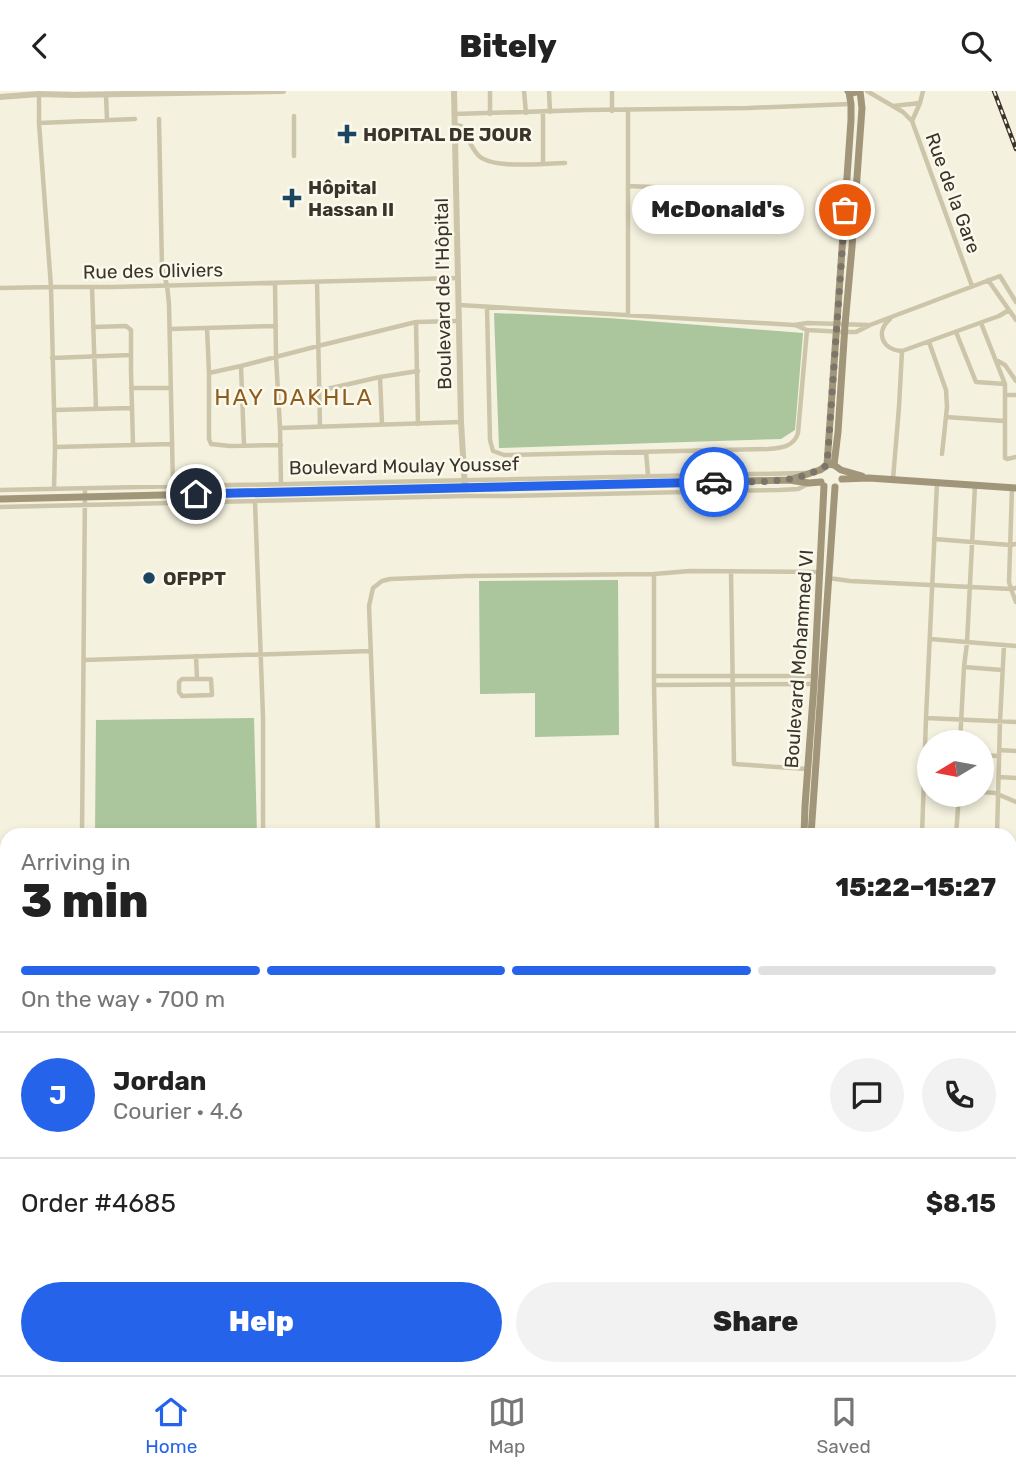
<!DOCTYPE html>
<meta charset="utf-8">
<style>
:root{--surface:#fff;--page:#f2f2f2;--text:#222;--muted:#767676;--line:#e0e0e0;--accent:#2563eb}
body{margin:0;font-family:Rubik,sans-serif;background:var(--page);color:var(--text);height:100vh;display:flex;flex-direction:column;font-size:26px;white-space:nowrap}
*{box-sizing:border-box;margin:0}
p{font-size:23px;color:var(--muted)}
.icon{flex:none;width:38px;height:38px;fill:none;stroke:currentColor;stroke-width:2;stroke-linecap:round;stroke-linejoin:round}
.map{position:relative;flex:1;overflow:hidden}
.panel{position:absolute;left:0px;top:737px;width:1017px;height:548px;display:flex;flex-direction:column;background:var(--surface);border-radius:21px 21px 0 0;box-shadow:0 4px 10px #0003}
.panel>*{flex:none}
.needle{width:46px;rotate:260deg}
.tools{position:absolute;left:917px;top:639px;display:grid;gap:14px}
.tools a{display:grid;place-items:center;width:77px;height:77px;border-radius:50%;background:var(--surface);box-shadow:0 4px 10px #0003;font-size:35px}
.pin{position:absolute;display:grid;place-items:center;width:60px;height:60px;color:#fff;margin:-30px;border:4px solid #fff;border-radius:50%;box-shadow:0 2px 7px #0007}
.courier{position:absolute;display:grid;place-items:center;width:70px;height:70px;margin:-35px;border:5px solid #2563eb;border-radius:50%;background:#fff;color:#222;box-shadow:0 2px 9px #0007}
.bubble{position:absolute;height:49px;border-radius:24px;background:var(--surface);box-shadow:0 4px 10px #0003;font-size:23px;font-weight:800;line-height:49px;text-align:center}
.overview em{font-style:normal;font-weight:800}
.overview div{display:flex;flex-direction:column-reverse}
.overview{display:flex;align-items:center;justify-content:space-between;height:119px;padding:0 21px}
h1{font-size:46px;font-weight:800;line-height:52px}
.bar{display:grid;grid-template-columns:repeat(4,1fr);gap:10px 7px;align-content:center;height:84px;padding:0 21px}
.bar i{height:9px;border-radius:5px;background:var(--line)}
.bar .active{background:var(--accent)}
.bar p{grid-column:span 4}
.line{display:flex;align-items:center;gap:18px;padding:0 21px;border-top:2px solid var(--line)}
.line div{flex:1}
.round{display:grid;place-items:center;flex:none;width:74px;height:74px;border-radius:37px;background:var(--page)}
.primary-button{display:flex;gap:14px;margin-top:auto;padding:14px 21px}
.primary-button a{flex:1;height:80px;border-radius:42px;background:var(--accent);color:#fff;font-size:28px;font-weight:800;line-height:80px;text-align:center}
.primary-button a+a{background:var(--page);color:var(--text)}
header{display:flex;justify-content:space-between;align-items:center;height:91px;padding:0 21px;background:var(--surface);font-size:32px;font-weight:800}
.tab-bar{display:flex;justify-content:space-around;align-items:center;height:98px;border-top:2px solid var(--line);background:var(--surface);font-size:19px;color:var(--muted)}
.tab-bar a{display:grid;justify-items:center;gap:4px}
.tab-bar .active{color:var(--accent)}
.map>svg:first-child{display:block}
.green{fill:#abc59d}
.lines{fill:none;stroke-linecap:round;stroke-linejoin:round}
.minor{stroke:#cdc5aa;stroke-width:4.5}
.tertiary{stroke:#cdc5aa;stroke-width:6}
.secondary{stroke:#a1957a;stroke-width:7}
.rail-casing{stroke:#3a342a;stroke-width:4.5}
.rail{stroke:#fbf9ec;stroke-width:2;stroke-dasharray:5;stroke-linecap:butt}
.done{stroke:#7b7669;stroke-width:7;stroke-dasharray:0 12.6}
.route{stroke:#2563eb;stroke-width:9}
.poi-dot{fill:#1c455f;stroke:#fbf9ec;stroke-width:2.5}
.labels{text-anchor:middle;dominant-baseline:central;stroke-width:5;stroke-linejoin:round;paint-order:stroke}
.poi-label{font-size:19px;font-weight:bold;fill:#3a342a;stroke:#fbf9ec;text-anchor:start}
.street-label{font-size:19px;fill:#3a342a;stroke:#fbf9ec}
.quarter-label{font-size:23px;letter-spacing:2px;fill:#8e5c1e;stroke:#fbf9ec}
</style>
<header><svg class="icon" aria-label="back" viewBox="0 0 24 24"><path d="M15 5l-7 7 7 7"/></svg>Bitely<svg class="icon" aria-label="search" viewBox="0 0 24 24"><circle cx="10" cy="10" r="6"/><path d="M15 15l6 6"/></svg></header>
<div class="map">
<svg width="1016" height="1284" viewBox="0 0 1016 1284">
<rect width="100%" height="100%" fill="#f4f1df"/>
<path class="green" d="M494 222 608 227 803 242 795 339 781 348 499 357Z
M618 489 619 644 535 646V602L480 603 479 490Z
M254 627 257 744H95L96 629Z"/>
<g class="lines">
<path class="minor" d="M490 0V23
M524 0 526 22
M549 0 550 21
M612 0V20
M867 0 903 21 912 30 972 195
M106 4 107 29
M893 15 920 12
M628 19V223
M543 22V72
M454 23 587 19 748 17 850 13
M294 25V65
M159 28 162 177 167 194 169 213 173 396
M912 30 920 12 923 0
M39 32 135 28
M455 34 461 35C467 44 470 55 478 64 492 79 544 72 565 72
M628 95 779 101
M988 189 1016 229
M317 191 320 335
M275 192 276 266 280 337
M92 196 96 318
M0 197 51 196 39 32V3
M459 214 794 234 808 232 868 234
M487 216 490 349 493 360 504 364 768 358C781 357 794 356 798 342L807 239
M890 228C875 241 882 259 902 260L999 225 1009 219
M416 231 418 333
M981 232 1005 293V367L1007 368 1016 366
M795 234 807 239 844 241H856L870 234 1000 185 1016 211
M93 236 126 235 131 239V280L133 354
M207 237 209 282
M170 238 276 235
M956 241 976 291 1005 293
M929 251 946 299 947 316 942 363
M52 267 131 264
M998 270 1005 274 1016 290
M241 275 244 354
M380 286 382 333
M131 297H171
M318 300 380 286 418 280
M1006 304H1016
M54 319 132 317
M946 326 1004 330
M281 354 230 355 211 353 209 348V282L241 275 318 255 416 231 458 230
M55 356 172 353
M646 361 648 384
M893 388 899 316 902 260
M281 393 280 337 461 331
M1012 397 1009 491 1011 498 1016 497
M54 398 55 356 51 196H112L458 187
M0 399 804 382
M255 411 263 626V744
M0 416 466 405H505L779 399 798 398 808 393
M934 448 1010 454 1016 453
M731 480 734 673 807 678
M654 483V594L657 744
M828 487 850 490 1011 498 1016 511
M930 548 1016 555
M196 565 197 588
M84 569 371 560
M964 576 1002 579
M654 585H814
M182 588H211L212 604 182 605 179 601V591Z
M654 594 814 593
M926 627 1016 631
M960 651 964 576 967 552 975 394
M999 659 1016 660
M982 664 998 665
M999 686 1016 687
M982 701 995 702 1016 711
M82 744 85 398
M378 744 369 515 373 497 382 490 390 488 467 485 654 483 690 480 820 481
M922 744 926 627 937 392
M956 744 959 704
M997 744 1000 631 1004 554
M1010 793 1016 794
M1010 815 1016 813
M1010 852 1016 849
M1010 896 1016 894
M1010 919 1016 920
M1010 966 1016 967
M1010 1029 1016 1046
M1010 1063 1016 1064
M1010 1083 1016 1084
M1010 1094 1016 1095
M1010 1108 1016 1109
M0 1141 7 1140
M0 1149 1 1183 0 1210
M1010 1229 1016 1117
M0 1231 7 1232
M1010 1243 1012 1246 1011 1284
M0 1258 7 1259
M262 1278 296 1284
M474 1278 521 1284
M295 1279 336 1284
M813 1282 825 1284
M556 1283 567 1284
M20 1284 21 1278
M59 1284 67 1278
M75 1284 76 1278
M414 1284V1278
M446 1284 447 1278
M639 1284 641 1278
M704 1284V1278
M726 1284 727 1278
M848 1284 849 1278
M894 1284 895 1278
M990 1284 991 1278"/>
<path class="tertiary" d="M454 0 461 331 465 397
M0 6 39 3 73 4 283 0
M927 1278 968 1284
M143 1284 145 1278
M556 1284V1278"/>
<path class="secondary" d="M827 374 851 29V13L849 1
M834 374 838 341 845 234 852 156 862 17 860 0 853 2 848 0
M842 388 869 387 1016 397
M789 389 820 379 829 373 834 374 841 379 862 385
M0 408 789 389 809 392 821 391
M804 744 805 715 814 593 824 395
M811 744 835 396
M0 774H7
M0 783H7
M1010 990 1016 991
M766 1284 767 1278
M778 1284 779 1278"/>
<defs>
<path id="rail" d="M994 0 1016 58"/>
</defs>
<use href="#rail" class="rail-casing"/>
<use href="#rail" class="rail"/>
</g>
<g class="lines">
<path class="done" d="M714 391C751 390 795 395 827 374L845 119"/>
<path class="route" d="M196 403 714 391"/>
</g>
<g class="poi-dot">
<path d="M343.5 32.5h7v7h7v7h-7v7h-7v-7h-7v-7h7z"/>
<path d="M288.5 96.5h7v7h7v7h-7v7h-7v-7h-7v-7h7z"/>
<circle cx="149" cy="487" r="7"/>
</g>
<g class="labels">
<g class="poi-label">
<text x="363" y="43">HOPITAL DE JOUR</text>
<text x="308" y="96">Hôpital<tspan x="308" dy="22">Hassan II</tspan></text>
<text x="163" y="487">OFPPT</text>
</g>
<g class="street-label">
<text transform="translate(953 102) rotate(70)">Rue de la Gare</text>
<text transform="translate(153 180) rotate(-1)">Rue des Oliviers</text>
<text transform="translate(443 203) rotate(-91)">Boulevard de l'Hôpital</text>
<text transform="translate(404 375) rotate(-1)">Boulevard Moulay Youssef</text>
<text transform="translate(799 568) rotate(-86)">Boulevard Mohammed VI</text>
</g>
<g class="quarter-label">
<text x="294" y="306">HAY DAKHLA</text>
</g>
</g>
</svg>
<div class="tools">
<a><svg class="needle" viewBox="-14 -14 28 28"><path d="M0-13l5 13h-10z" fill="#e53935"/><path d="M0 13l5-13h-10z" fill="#767676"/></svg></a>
</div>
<div class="pin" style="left:845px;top:119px;background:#ea580c"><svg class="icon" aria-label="bag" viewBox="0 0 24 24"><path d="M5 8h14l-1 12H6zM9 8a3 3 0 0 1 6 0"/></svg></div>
<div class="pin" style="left:196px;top:403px;background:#1f2937"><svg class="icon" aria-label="home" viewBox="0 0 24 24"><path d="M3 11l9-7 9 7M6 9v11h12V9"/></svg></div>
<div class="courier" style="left:714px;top:391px"><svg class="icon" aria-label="car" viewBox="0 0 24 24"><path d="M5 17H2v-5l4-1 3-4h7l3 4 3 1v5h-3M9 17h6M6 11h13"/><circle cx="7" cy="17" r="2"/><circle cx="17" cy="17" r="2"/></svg></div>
<div class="bubble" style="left:632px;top:94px;width:172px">McDonald's</div>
<section class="panel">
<div class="overview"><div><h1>3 min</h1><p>Arriving in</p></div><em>15:22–15:27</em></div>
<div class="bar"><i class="active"></i><i class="active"></i><i class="active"></i><i></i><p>On the way · 700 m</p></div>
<div class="line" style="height:126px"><b class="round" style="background:var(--accent);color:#fff">J</b><div><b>Jordan</b><p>Courier · 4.6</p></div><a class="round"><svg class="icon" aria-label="chat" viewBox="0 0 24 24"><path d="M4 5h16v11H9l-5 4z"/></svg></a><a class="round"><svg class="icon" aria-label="phone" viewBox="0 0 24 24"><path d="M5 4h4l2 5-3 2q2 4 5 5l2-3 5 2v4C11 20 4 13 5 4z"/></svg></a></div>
<div class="line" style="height:91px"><div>Order #4685</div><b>$8.15</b></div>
<div class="primary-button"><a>Help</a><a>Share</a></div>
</section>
</div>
<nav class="tab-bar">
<a class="active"><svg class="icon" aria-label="home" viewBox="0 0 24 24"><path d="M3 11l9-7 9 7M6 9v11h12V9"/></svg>Home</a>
<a><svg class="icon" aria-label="map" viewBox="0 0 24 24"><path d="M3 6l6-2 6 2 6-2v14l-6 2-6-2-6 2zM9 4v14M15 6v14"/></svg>Map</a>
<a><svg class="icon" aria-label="saved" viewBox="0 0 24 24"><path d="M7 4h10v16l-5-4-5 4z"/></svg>Saved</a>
</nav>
